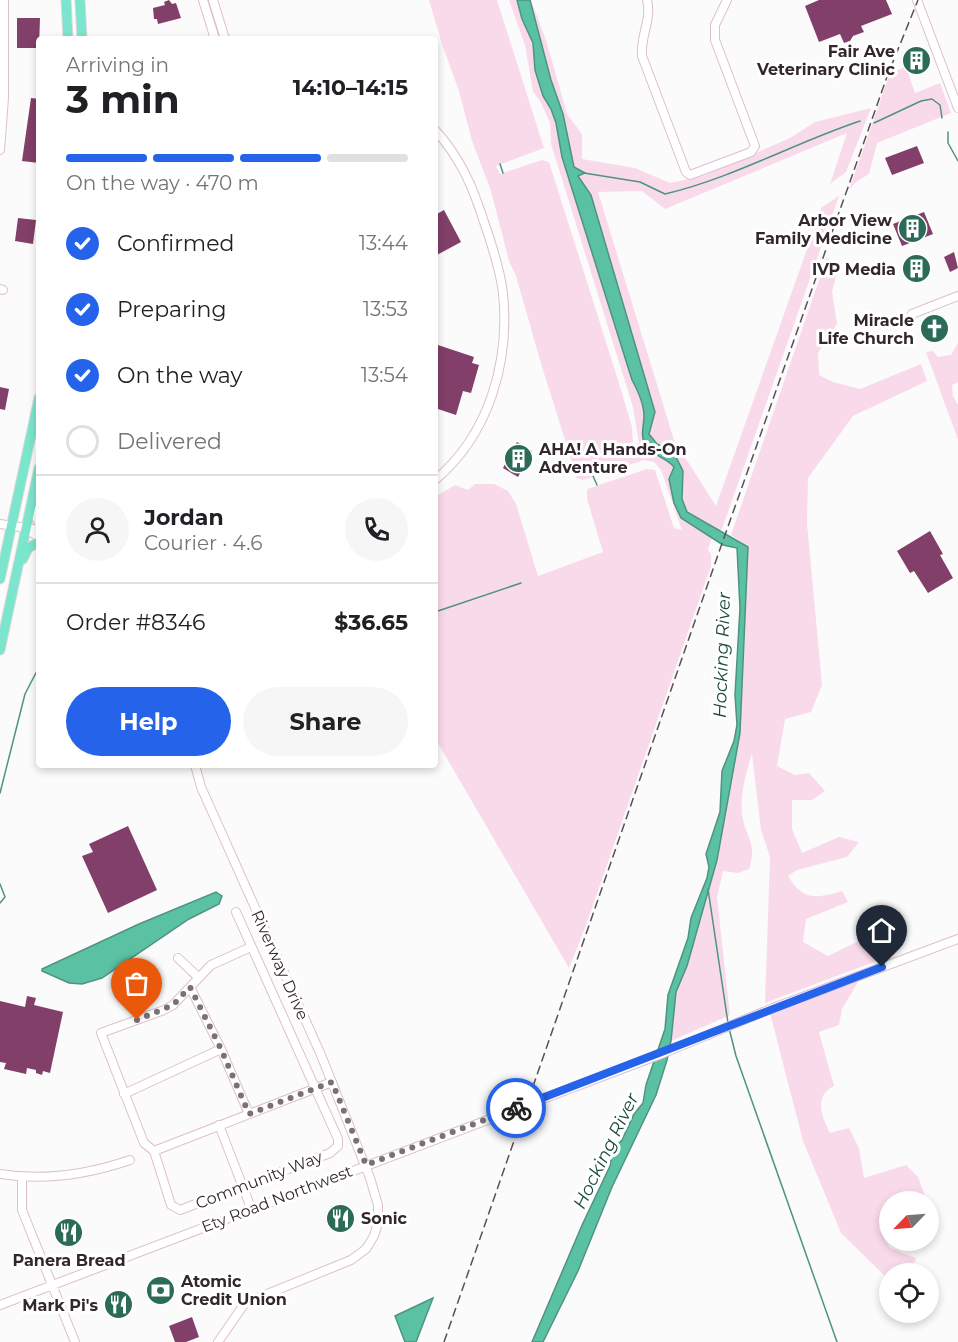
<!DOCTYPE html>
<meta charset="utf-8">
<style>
:root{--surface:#fff;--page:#f6f6f6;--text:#202124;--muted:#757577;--line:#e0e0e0;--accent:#2563eb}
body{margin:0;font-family:Montserrat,sans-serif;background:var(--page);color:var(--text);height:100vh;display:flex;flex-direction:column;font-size:22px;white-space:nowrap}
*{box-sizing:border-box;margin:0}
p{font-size:20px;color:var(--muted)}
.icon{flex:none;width:33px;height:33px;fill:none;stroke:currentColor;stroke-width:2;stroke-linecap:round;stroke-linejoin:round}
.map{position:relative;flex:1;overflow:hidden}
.sheet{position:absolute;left:36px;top:36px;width:402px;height:732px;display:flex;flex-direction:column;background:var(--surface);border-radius:6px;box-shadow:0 3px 9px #0003}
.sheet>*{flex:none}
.needle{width:39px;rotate:245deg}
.tools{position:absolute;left:879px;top:1191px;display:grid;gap:12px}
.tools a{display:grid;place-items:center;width:60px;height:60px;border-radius:50%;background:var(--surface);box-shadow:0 3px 9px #0003;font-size:30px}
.pin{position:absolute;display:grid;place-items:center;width:51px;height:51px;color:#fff;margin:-62px -26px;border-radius:50% 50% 50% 0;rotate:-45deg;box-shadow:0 0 6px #0007}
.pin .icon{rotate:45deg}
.courier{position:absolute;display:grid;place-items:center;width:60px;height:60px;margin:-30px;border:4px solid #2563eb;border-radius:50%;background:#fff;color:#222;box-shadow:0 2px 8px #0007}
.headline em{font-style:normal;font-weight:700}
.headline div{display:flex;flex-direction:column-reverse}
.headline{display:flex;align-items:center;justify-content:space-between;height:102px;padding:0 30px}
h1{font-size:39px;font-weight:700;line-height:45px}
.bar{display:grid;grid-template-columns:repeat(4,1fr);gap:9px 6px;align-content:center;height:72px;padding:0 30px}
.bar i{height:8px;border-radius:4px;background:var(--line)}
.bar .selected{background:var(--accent)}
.bar p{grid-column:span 4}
.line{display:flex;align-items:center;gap:15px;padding:0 30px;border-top:2px solid var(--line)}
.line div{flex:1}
.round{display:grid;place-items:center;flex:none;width:63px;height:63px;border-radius:32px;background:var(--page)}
ol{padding:0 30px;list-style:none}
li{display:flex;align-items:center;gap:18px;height:66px}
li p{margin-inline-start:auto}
li .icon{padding:6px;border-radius:50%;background:var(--accent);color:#fff;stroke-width:4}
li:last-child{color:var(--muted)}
li i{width:33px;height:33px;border:3px solid var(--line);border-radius:50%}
.cta{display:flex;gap:12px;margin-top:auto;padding:12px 30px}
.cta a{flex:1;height:69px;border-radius:36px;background:var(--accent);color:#fff;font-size:24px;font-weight:700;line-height:69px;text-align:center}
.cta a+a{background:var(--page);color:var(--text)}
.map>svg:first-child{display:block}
.green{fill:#f9daeb}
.water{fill:#5bc1a3;stroke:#4f9380;stroke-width:1.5}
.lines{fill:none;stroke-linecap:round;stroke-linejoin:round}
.stream{stroke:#4f9380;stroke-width:1.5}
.building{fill:#823f69}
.minor-casing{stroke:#debed0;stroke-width:10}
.major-casing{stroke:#dad8d9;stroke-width:11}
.minor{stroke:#fff;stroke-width:8}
.major{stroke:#7ce5cd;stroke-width:9}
.rail{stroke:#5a5056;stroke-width:1.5;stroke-dasharray:9 4.5;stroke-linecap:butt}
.done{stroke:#797176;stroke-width:6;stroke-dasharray:0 10.8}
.route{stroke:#2563eb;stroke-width:8}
.labels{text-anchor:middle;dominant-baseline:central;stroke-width:6;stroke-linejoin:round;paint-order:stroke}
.poi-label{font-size:16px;font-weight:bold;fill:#33272e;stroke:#fff;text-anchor:end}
.street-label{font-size:16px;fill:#33272e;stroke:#fff}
.water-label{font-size:18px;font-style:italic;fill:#1d4a3d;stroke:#fff}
</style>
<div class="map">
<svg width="958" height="1342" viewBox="0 0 958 1342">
<rect width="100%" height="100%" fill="#fbfbfb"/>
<path class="green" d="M429 0H497L544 148 496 166 500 174 542 160 549 162 618 380 632 427 633 444 639 443 633 407 551 144 550 123 540 101 533 92 525 45 509 0H531L546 40 567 114 582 134V159L635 168 670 183 703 176 790 138 815 122 871 108 846 172 830 184 847 133 665 209 642 191 598 192 674 440 716 506 822 207 839 196 722 529 711 540 708 550 711 554V566L585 928 569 968 435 738V497L455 485 468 490 475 484H494L508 491 516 504 538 576 603 552 587 499V489L647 469 655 470 674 528 682 530 661 470 654 462 644 460 583 480 577 478 542 367 516 276 509 261 491 191 472 141 459 91 442 44Z
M906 67 915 93 940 83 951 113 877 143 869 174 856 182 849 190 890 73Z
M827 257 836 276 832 292 837 324 818 353 819 375 833 382 860 389 921 364 927 381 853 416 808 478 807 523 822 685 811 712 785 719 777 766 795 775 809 773 825 791 812 800H792V829L802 853 839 837 859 842 847 857 797 870 788 876C804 902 817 898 842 891L848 902 806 919 803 942 828 956 863 939 896 938 895 954 765 1003 770 857 761 830 752 754C746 773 740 794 742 814 745 838 758 841 749 869L738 873 723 871 717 897 730 1015 671 1041 676 992 687 965 717 860 740 733 748 547 731 535Z
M958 343V382L952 385 953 396 958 405V440L926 352 933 351 938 357 951 355Z
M858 982 842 1009 839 1025 819 1032 834 1086C813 1096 822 1117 830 1133L849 1128 859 1148 864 1178 906 1165 918 1177 927 1201 890 1202 889 1223 879 1229 890 1248 916 1258 911 1273 890 1274 889 1280 841 1233 803 1141 770 1013Z"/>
<path class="water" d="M517 0H530L551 80 563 114 574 167 585 173 578 176 591 195 655 412 649 434 657 444 673 451 683 471 682 499 687 512 748 547 740 733 717 860 687 966 676 992 671 1041 667 1060 656 1095 612 1187 578 1271 543 1342H532L583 1223 610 1166 613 1149 622 1140 634 1114 643 1103 646 1085 665 1029 668 995 688 938 691 918 707 878 709 867 706 854 720 812 722 771 734 741 737 725 735 695 740 608 737 548 723 545 681 518 674 503 669 479 674 467C666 457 652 456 645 444 640 436 644 425 644 416 644 403 638 391 632 380L562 157 556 123 551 109 543 96 535 70 533 43 522 19Z
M216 892 222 896 219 904 189 919 102 978 82 984 69 983 42 971V969L139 924Z
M433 1298 416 1342H405L395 1316Z"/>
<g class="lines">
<path class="stream" d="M874 123 921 101 932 99 940 105 942 118
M948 132V143L958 161
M500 164 503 173
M584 173 640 182 665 194C733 178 794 143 860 121
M593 476 597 485
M435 612 521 583
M0 793 25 694 39 667
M0 884 5 897 0 903
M708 889 728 1023
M729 1028 736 1056 837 1342"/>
</g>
<path class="building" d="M169 0 172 4 176 3 181 18 158 24 157 19H154L153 8 165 5 164 2Z
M819 0H886L892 14 861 26 864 32 853 36 850 41 844 43 840 34 819 42 805 6Z
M17 18H40L39 48H17Z
M31 98 39 99V163L22 161Z
M917 146 924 163 892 175 885 158Z
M444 210 461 242 435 256V215Z
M924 212 933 234 902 246 893 224Z
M18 218 36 220 33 244 15 241Z
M954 252 958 268 950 272 944 257Z
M920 257 927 277 915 281 908 261Z
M936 319 943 336 933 340 926 322Z
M435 344 474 357 472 363 479 365 471 393 463 391 456 415 435 408Z
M0 387 9 389 5 410 0 409Z
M517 442 532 451 518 477 503 468Z
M930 531 943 554 940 555 953 578 928 593 914 571 910 573 897 551Z
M128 826 157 890 108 913 82 856 93 852 89 844Z
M27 996 36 998 34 1005 63 1012 50 1073 43 1071 42 1075 36 1073V1070L27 1068 26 1074 4 1069 6 1063 0 1062V1001L25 1007Z
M341 1204 350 1228 339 1232 331 1207Z
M166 1280 171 1293 155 1300 149 1287Z
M192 1317 199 1337 186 1342H175L169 1326Z"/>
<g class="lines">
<defs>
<path id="minor" d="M203 0 215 39
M213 0 225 39
M647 0C652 20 640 36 642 56L686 172 690 175 751 152 755 146 715 40V25L727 0
M917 0 958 108
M435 130C460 157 473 187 484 222 492 245 500 269 503 293 510 362 489 435 435 480
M0 150 4 98V0
M0 289 3 290
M912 314 958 296
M31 506 39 523
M0 524 39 530
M26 529 39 537
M195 765 201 787 321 1055 370 1178 378 1205V1223L374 1236 366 1249 351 1260 245 1303 218 1342
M178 958 198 977
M190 987 221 1049 249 1114
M124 1094 221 1049
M219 1125 251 1208
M154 1151 171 1205 180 1210 330 1153 338 1146V1139L236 912
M154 1151 144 1143 101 1033 164 1010 173 1005 211 965 251 947
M154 1151 332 1082
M0 1174C43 1181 89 1174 130 1160
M22 1177V1210L75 1342
M0 1305 664 1053 773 1008 958 939"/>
<path id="major" d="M66 0 68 39
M80 0 82 39
M23 559 28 548 39 542
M0 579 39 398
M0 650 39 468"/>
</defs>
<use href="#minor" class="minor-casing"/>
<use href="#major" class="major-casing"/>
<use href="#minor" class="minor"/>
<use href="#major" class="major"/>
<path class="rail" d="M444 1342 719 552 888 74 918 0"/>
</g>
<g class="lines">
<path class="done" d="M137 1020 173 1005 190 987 221 1049 249 1114 332 1082 366 1165 516 1108"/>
<path class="route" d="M516 1108 882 967"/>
</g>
<defs>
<symbol id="building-disc" viewBox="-11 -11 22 22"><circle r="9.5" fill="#2b6b58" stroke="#fff"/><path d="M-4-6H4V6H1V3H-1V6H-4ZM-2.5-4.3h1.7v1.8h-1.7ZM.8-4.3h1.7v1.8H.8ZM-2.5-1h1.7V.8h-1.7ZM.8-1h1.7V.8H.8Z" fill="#fff"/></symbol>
<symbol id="church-disc" viewBox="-11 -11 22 22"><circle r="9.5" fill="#2b6b58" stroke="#fff"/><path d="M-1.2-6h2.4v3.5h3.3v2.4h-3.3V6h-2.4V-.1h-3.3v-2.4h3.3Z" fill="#fff"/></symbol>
<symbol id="restaurant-disc" viewBox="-11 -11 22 22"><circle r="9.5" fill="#2b6b58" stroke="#fff"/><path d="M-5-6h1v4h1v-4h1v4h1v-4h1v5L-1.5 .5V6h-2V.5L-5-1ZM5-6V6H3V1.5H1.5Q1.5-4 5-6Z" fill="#fff"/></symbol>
<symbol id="bank-disc" viewBox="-11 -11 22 22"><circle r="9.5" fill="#2b6b58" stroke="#fff"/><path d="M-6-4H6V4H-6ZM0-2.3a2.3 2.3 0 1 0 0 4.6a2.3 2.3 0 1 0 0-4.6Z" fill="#fff"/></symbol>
</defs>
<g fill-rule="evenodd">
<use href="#building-disc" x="900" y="44" width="33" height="33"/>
<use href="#building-disc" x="896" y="212" width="33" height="33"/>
<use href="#building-disc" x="900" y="252" width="33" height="33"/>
<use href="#church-disc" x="918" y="312" width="33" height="33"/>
<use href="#building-disc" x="502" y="442" width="33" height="33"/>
<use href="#restaurant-disc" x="324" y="1202" width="33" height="33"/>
<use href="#restaurant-disc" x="52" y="1216" width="33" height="33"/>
<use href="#bank-disc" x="144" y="1274" width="33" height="33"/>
<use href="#restaurant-disc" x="102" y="1288" width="33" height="33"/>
</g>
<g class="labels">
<g class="poi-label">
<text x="895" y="51">Fair Ave<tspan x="895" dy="18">Veterinary Clinic</tspan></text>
<text x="892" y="220">Arbor View<tspan x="892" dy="18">Family Medicine</tspan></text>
<text x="896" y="269">IVP Media</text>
<text x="914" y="320">Miracle<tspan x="914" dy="18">Life Church</tspan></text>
<text x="539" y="449" text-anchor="start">AHA! A Hands-On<tspan x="539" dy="18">Adventure</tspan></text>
<text x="361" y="1218" text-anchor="start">Sonic</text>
<text x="69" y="1260" text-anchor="middle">Panera Bread</text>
<text x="181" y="1281" text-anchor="start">Atomic<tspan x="181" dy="18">Credit Union</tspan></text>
<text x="98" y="1305">Mark Pi's</text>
</g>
<g class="street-label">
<text transform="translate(280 965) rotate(66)">Riverway Drive</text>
<text transform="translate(259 1180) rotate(-21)">Community Way</text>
<text transform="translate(277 1199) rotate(-21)">Ety Road Northwest</text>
</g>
<g class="water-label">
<text transform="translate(722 655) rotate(-88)">Hocking River</text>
<text transform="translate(606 1151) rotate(-64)">Hocking River</text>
</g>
</g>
</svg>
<div class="tools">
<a><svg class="needle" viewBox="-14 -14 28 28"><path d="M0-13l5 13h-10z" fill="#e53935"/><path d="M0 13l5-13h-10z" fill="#757577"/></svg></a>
<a><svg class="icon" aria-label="locate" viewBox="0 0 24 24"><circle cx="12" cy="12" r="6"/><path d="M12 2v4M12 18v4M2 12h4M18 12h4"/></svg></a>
</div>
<div class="pin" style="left:137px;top:1020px;background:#ea580c"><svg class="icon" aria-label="bag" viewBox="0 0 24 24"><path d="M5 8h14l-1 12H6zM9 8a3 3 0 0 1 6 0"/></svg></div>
<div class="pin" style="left:882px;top:967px;background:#1f2937"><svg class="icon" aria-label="home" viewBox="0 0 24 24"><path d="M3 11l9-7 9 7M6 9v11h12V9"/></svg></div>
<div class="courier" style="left:516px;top:1108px"><svg class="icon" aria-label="bike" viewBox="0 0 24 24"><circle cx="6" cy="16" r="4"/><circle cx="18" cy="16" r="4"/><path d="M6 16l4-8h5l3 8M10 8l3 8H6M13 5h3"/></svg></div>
<section class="sheet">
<div class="headline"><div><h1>3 min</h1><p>Arriving in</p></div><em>14:10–14:15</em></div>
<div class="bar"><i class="selected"></i><i class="selected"></i><i class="selected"></i><i></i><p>On the way · 470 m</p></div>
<ol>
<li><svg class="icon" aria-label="check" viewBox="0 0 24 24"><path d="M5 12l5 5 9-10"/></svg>Confirmed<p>13:44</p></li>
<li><svg class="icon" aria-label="check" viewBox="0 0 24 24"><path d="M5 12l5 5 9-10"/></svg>Preparing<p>13:53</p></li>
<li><svg class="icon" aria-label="check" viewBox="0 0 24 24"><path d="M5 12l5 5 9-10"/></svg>On the way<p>13:54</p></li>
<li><i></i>Delivered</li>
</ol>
<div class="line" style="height:108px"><a class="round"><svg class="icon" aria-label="person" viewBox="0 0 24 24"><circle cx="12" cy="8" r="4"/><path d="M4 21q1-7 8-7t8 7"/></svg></a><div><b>Jordan</b><p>Courier · 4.6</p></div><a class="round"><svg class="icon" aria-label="phone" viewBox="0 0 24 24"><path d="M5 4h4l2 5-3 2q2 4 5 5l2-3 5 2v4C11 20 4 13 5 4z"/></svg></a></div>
<div class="line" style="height:78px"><div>Order #8346</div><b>$36.65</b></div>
<div class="cta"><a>Help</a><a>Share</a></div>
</section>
</div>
